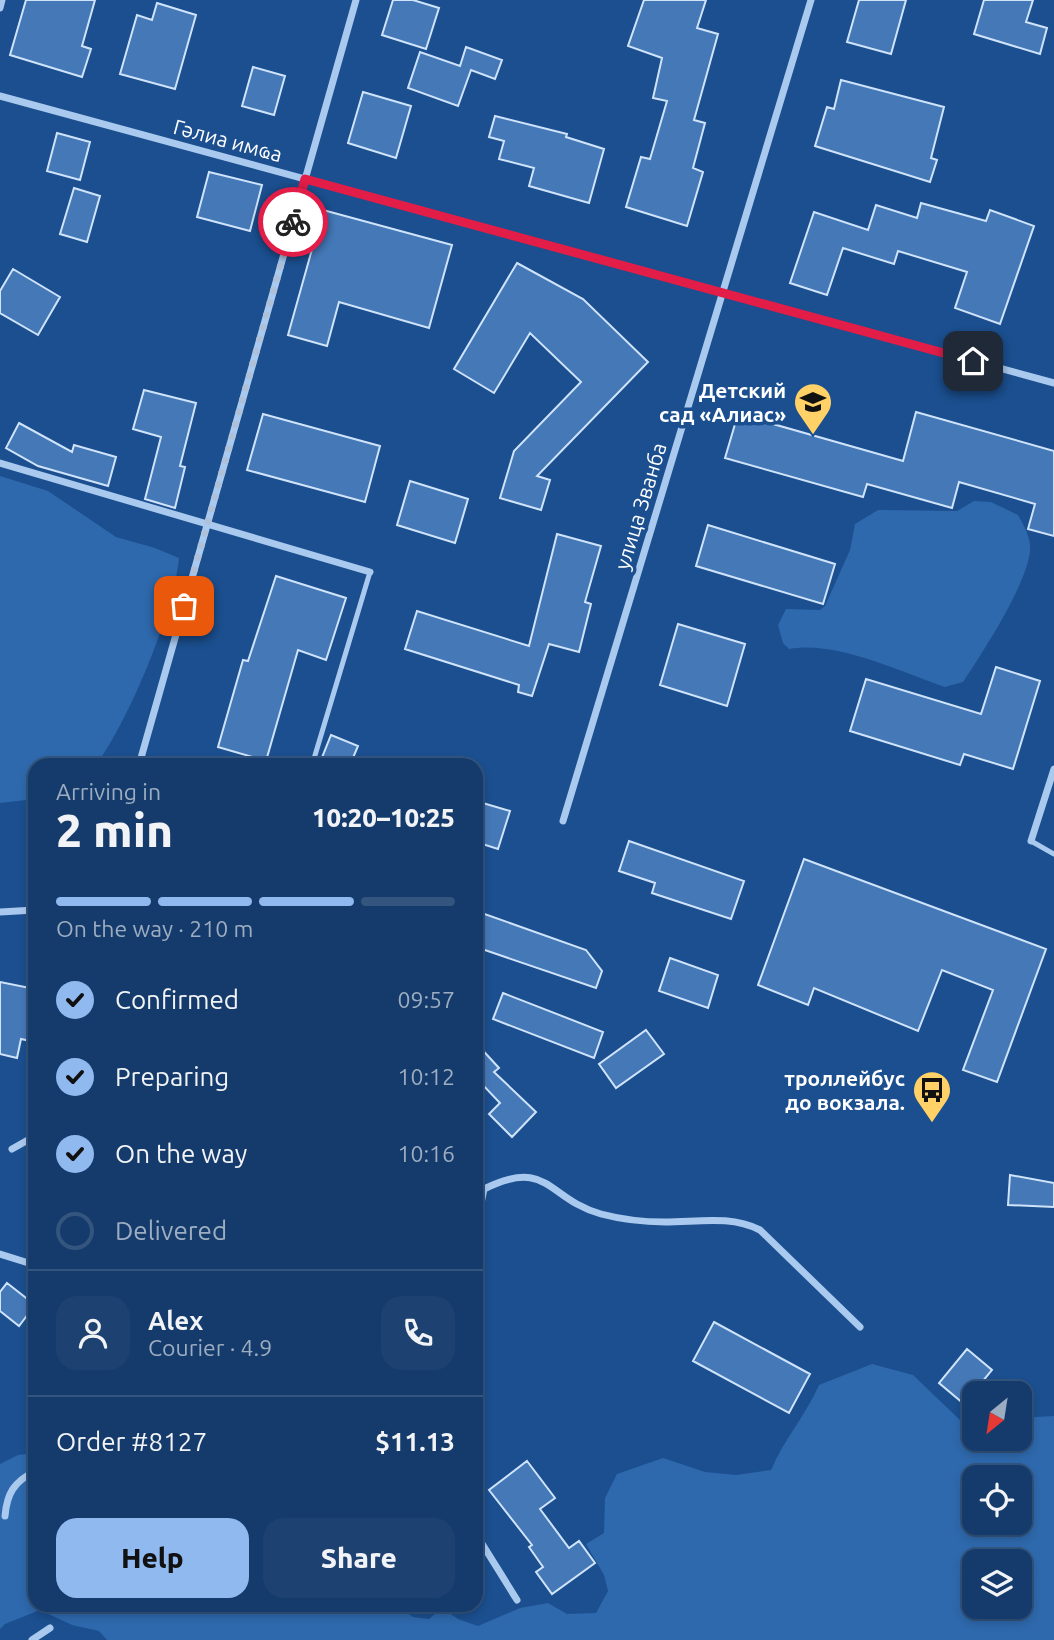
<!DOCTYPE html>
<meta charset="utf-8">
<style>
:root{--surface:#143b6b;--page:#1d4271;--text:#f1f3f6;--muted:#9dadc1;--line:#33557e;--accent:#90b9f0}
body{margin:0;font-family:Ubuntu,sans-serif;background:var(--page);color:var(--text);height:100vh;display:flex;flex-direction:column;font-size:26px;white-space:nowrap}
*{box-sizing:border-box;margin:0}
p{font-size:23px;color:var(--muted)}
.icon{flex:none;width:38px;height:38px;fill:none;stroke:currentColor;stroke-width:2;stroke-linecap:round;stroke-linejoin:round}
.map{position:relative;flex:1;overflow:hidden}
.sheet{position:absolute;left:28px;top:758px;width:455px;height:854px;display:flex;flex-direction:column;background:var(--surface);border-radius:21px;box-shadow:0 4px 10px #0003,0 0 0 2px var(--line)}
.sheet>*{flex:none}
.needle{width:46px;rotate:210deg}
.controls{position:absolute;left:962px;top:1381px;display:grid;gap:14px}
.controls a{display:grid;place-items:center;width:70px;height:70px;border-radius:14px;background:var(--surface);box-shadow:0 4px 10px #0003,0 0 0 2px var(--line);font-size:35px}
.pin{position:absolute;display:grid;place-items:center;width:60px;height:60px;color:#fff;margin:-30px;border-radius:14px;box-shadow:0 4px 10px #0006}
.courier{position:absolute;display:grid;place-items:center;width:70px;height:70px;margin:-35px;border:5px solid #e11d48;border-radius:50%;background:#fff;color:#222;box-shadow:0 2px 9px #0007}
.headline em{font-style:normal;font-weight:800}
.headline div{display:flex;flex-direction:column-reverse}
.headline{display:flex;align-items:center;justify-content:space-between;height:119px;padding:0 28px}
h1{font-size:46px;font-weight:800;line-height:52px}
.bar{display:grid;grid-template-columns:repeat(4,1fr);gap:10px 7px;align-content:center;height:84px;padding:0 28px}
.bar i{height:9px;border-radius:5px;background:var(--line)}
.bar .current{background:var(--accent)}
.bar p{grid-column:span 4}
.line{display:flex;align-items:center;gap:18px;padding:0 28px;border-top:2px solid var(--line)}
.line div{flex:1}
.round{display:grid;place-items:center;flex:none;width:74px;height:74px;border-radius:21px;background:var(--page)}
ol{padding:0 28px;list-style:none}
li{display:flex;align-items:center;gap:21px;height:77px}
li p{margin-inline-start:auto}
li .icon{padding:7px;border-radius:50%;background:var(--accent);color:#111;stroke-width:4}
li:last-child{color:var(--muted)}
li i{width:38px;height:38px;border:4px solid var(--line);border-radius:50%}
.button{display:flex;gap:14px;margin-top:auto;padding:14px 28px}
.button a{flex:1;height:80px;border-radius:21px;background:var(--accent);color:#111;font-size:28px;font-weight:800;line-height:80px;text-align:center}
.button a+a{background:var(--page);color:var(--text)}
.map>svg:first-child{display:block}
.green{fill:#2e69ad;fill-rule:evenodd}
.building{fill:#4478b7;stroke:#cfe3fa;stroke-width:2}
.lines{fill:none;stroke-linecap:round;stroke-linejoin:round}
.lane{stroke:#a9c9ee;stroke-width:5}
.street{stroke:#a9c9ee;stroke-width:7}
.done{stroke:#afc1d8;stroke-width:7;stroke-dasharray:0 12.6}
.route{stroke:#e11d48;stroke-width:9}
.labels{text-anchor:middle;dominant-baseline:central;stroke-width:7;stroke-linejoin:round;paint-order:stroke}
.street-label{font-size:21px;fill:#fff;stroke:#1b4f8f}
.poi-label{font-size:21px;font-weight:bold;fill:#fff;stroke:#1b4f8f;text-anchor:end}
</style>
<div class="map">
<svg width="1054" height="1640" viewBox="0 0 1054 1640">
<rect width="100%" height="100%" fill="#1b4f8f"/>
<path class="green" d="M0 476 48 491 116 537 155 548 179 558C173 615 130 717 97 764L35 765V799L0 803Z
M974 501 991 502 1018 515C1023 524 1029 534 1030 545 1033 576 981 655 963 682L945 687C901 672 835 640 789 649L783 643 778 625 786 609 820 610 825 606 850 550 855 524 878 510 957 511Z
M872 1364 913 1375 960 1420 975 1428V1438H1020V1424L1035 1417 1054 1416V1640H107L99 1631 72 1625 40 1610 5 1624 0 1629V1464L18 1455 35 1453V1605H395L413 1617 429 1619 442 1608 458 1619 478 1626 520 1608 548 1603 567 1614 596 1613 608 1591 604 1575 586 1544 604 1533 605 1498 617 1474 663 1458 705 1472 736 1475 771 1470C784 1439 806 1415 819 1385ZM975 1477H1020V1522H975ZM975 1561H1020V1606H975Z"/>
<path class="building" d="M26 0H95L82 46 91 49 82 77 10 55Z
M393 0H413L439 8 426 49 382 35Z
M644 0H706L697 28 718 34 694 120 705 123 693 168 703 172 687 226 626 207 641 157 650 159 667 101 653 98 662 58 628 46Z
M859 0H906L891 54 847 42Z
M984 0H1033L1026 22 1047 28 1040 54 974 34Z
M157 3 196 15 175 89 120 74 137 15 152 20Z
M466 47 502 60 495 79 471 70 458 106 408 88 420 52 460 66Z
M253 67 285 76 274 115 242 106Z
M841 80 944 107 931 158 937 160 930 182 815 146 827 107 834 109Z
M363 92 411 106 396 158 348 143Z
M495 116 567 134 566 137 604 149 589 203 529 186 534 168 499 159 504 141 489 137Z
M57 133 90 142 80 180 47 171Z
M209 172 262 185 250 231 197 217Z
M74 188 100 196 87 242 60 234Z
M921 203 986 221 990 210 1034 226 1000 324 955 308 967 272 898 251 894 264 843 248 827 295 790 283 814 212 868 230 876 205 917 218Z
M323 210 452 245 429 328 339 302 327 346 288 335Z
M517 263 583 299 648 362 537 476 550 480 541 510 500 498 514 451 581 382 530 333 494 393 454 369Z
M13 269 60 297 38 335 0 313V291Z
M144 390 196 403 180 466 185 467 175 508 145 499 161 437 133 429Z
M916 412 1054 451V536L1028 529 1035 504 959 482 952 508 867 484 863 497 725 458 738 414 903 461Z
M263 414 380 446 365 502 247 470Z
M19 423 72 452 74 445 116 457 108 486 38 466 6 448Z
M410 481 468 499 455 543 397 525Z
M708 525 835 564 823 604 696 566Z
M557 534 601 546 585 602 591 604 579 652 549 644 532 696 518 692 519 685 405 649 417 611 529 646Z
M276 576 346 598 326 660 298 650 266 761 218 747 243 660 248 661Z
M678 624 745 644 727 706 660 685Z
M996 667 1040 681 1013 769 964 754 960 765 850 731 866 679 981 714Z
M331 735 358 746 350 765H319Z
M476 801 510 811 498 849 476 842Z
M629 841 744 881 731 919 652 893 655 883 619 871Z
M804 859 1046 949 997 1082 963 1070 993 990 942 970 918 1031 814 988 808 1005 758 985Z
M476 911 586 950 602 971 596 988 476 947Z
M670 958 718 975 708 1008 659 991Z
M0 982 35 989V1042L21 1039 17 1058 0 1054Z
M503 993 603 1032 594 1058 493 1019Z
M646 1030 664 1054 616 1088 599 1064Z
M476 1043 499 1068 494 1072 536 1112 512 1137 489 1114 500 1103 482 1084 476 1089Z
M1010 1175 1054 1183V1207L1008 1205Z
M7 1283 35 1305 19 1326 0 1311V1292Z
M714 1322 810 1374 789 1413 693 1361Z
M967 1349 992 1370 964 1404 939 1383Z
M527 1461 555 1498 540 1509 569 1548 579 1541 595 1563 552 1594 536 1572 543 1567 529 1547 532 1545 489 1490Z"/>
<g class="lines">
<path class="lane" d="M313 762 370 572
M1031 841 1054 854"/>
<path class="street" d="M0 8 2 0
M0 96 1054 383
M0 463 370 572
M139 765 356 0
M563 821 811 0
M1031 841 1054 769
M0 912 35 910
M12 1149 35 1136
M476 1180 484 1189 476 1227
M484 1189C549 1157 547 1199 601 1214 620 1219 646 1222 665 1222 698 1222 730 1215 760 1230L860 1327
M0 1254 35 1265
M5 1516C7 1493 14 1482 35 1471
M476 1534 517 1600
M32 1640 50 1628"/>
</g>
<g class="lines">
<path class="done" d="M184 606 293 222"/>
<path class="route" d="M293 222 305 179 973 361"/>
</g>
<defs>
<symbol id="school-pin" viewBox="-11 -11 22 30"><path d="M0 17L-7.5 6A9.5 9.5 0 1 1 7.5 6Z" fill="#ffd166" stroke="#1b4f8f"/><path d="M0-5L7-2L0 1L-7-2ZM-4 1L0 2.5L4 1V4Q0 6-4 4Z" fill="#111"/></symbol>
<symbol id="bus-pin" viewBox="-11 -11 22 30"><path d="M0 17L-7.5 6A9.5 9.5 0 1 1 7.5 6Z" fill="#ffd166" stroke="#1b4f8f"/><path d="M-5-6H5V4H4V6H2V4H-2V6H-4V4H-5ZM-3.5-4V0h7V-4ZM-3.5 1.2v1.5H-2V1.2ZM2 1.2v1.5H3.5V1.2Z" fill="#111"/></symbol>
</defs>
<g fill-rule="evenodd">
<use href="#school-pin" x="791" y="380" width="44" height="60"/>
<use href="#bus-pin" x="910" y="1068" width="44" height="60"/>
</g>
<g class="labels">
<g class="street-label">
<text transform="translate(228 140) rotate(15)">Гәлиа имҩа</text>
<text transform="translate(640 506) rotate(-73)">улица Званба</text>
</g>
<g class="poi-label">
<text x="786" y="390">Детский<tspan x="786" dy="24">сад «Алиас»</tspan></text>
<text x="905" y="1078">троллейбус<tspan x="905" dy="24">до вокзала.</tspan></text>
</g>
</g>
</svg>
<div class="controls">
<a><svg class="needle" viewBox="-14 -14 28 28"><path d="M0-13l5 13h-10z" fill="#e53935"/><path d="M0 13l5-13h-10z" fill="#9dadc1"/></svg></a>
<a><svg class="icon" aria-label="locate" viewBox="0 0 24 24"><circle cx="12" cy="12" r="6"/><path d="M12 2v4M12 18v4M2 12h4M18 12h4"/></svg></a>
<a><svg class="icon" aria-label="layers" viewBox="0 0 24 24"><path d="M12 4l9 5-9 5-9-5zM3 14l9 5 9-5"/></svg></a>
</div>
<div class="pin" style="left:184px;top:606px;background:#ea580c"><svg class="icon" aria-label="bag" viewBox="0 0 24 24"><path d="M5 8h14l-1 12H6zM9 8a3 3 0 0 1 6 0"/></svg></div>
<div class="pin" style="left:973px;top:361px;background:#1f2937"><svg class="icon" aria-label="home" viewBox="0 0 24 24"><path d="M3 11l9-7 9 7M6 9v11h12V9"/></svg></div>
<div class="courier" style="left:293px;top:222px"><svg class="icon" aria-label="bike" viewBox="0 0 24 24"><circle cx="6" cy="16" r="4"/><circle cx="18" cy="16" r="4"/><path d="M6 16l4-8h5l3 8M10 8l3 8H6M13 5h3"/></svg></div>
<section class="sheet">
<div class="headline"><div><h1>2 min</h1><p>Arriving in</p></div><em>10:20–10:25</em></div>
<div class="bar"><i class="current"></i><i class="current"></i><i class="current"></i><i></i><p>On the way · 210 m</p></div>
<ol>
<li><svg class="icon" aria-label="check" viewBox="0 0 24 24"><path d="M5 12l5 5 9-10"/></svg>Confirmed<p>09:57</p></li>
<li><svg class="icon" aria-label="check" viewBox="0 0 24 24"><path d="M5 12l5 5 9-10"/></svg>Preparing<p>10:12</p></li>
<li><svg class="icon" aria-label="check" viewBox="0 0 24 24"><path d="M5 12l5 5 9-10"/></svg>On the way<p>10:16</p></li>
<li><i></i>Delivered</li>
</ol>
<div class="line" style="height:126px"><a class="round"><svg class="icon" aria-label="person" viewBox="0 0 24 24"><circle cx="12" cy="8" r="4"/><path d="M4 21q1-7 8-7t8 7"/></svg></a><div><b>Alex</b><p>Courier · 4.9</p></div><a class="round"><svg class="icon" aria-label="phone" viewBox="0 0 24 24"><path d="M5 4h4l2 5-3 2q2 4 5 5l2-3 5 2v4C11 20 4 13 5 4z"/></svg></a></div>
<div class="line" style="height:91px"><div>Order #8127</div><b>$11.13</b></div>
<div class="button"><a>Help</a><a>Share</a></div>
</section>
</div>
